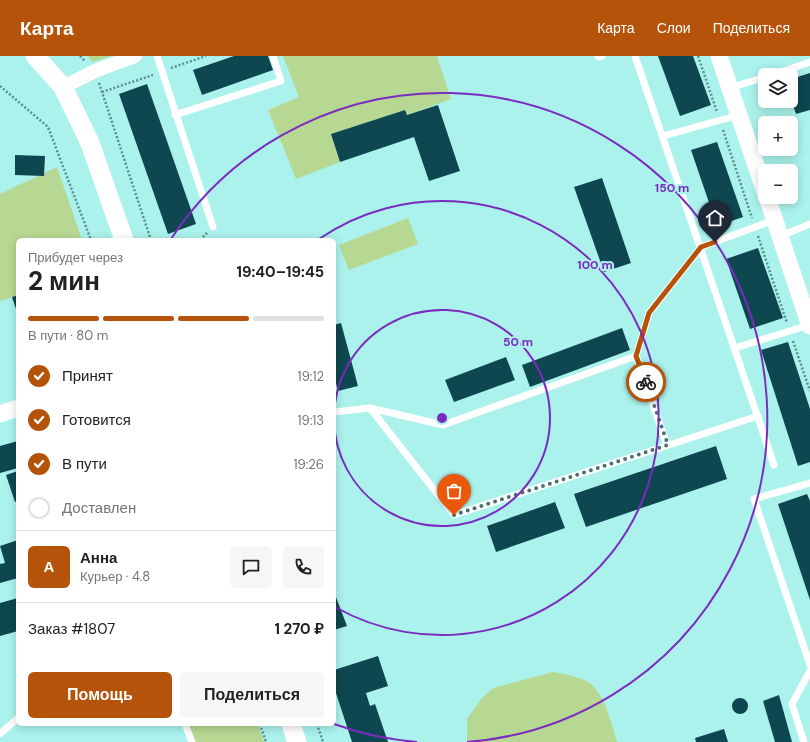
<!DOCTYPE html>
<html lang="ru">
<meta charset="utf-8">
<style>
:root{--surface:#fff;--page:#f6f6f6;--text:#202124;--muted:#757577;--line:#e0e0e0;--accent:#b45309}
body{margin:0;font-family:"DM Sans",sans-serif;background:var(--page);color:var(--text);height:100vh;display:flex;flex-direction:column;font-size:15px;white-space:nowrap}
*{box-sizing:border-box;margin:0}
p{font-size:13px;color:var(--muted)}
.icon{flex:none;width:22px;height:22px;fill:none;stroke:currentColor;stroke-width:2;stroke-linecap:round;stroke-linejoin:round}
.map{position:relative;flex:1;overflow:hidden}
.sheet{position:absolute;left:16px;top:182px;width:320px;height:488px;display:flex;flex-direction:column;background:var(--surface);border-radius:6px;box-shadow:0 2px 10px #0003}
.sheet>*{flex:none}
.controls{position:absolute;left:758px;top:12px;display:grid;gap:8px}
.controls a{display:grid;place-items:center;width:40px;height:40px;border-radius:6px;background:var(--surface);box-shadow:0 2px 10px #0003;font-size:20px}
.pin{position:absolute;display:grid;place-items:center;width:34px;height:34px;color:#fff;margin:-41px -17px;border-radius:50% 50% 50% 0;rotate:-45deg;box-shadow:0 0 4px #0007}
.pin .icon{rotate:45deg}
.courier{position:absolute;display:grid;place-items:center;width:40px;height:40px;margin:-20px;border:3px solid #b45309;border-radius:50%;background:#fff;color:#222;box-shadow:0 1px 5px #0007}
.head em{font-style:normal;font-weight:700}
.head div{display:flex;flex-direction:column-reverse}
.head{display:flex;align-items:center;justify-content:space-between;height:68px;padding:0 12px}
h1{font-size:26px;font-weight:700;line-height:30px}
.bar{display:grid;grid-template-columns:repeat(4,1fr);gap:6px 4px;align-content:center;height:48px;padding:0 12px}
.bar i{height:5px;border-radius:3px;background:var(--line)}
.bar .active{background:var(--accent)}
.bar p{grid-column:span 4}
.line{display:flex;align-items:center;gap:10px;padding:0 12px;border-top:1px solid var(--line)}
.line div{flex:1}
.round{display:grid;place-items:center;flex:none;width:42px;height:42px;border-radius:6px;background:var(--page)}
ol{padding:0 12px;list-style:none}
li{display:flex;align-items:center;gap:12px;height:44px}
li p{margin-inline-start:auto}
li .icon{padding:4px;border-radius:50%;background:var(--accent);color:#fff;stroke-width:4}
li:last-child{color:var(--muted)}
li i{width:22px;height:22px;border:2px solid var(--line);border-radius:50%}
.primary-button{display:flex;gap:8px;margin-top:auto;padding:8px 12px}
.primary-button a{flex:1;height:46px;border-radius:6px;background:var(--accent);color:#fff;font-size:16px;font-weight:700;line-height:46px;text-align:center}
.primary-button a+a{background:var(--page);color:var(--text)}
header{display:flex;align-items:center;gap:24px;box-sizing:border-box;height:56px;padding:0 20px;background:var(--accent);color:#fff}
header strong{font-size:19px}
nav{display:flex;gap:22px;margin-inline-start:auto;font-size:14px}
.map>svg:first-child{display:block}
.green{fill:#b7d892}
.building{fill:#0e474f}
.lines{fill:none;stroke-linecap:round;stroke-linejoin:round}
.path{stroke:#5c8e8a;stroke-width:2.5;stroke-dasharray:2 2;stroke-linecap:butt}
.service{stroke:#fff;stroke-width:7}
.minor{stroke:#fff;stroke-width:14}
.tertiary{stroke:#fff;stroke-width:17}
.secondary{stroke:#fff;stroke-width:19}
.done{stroke:#487370;stroke-width:4;stroke-dasharray:0 7.2}
.route{stroke:#b45309;stroke-width:5}
.ring{fill:none;stroke:#7b2cbf;stroke-width:2}
.centre{fill:#7b2cbf;stroke:#abf2ec;stroke-width:2}
.ring-label{font-size:12px;text-anchor:middle;font-weight:bold;fill:#7b2cbf;stroke:#abf2ec;stroke-width:4;stroke-linejoin:round;paint-order:stroke}
</style>
<header>
<strong>Карта</strong>
<nav><a>Карта</a><a>Слои</a><a>Поделиться</a></nav>
</header>
<div class="map">
<svg width="810" height="686" viewBox="0 0 810 686">
<rect width="100%" height="100%" fill="#abf2ec"/>
<path class="green" d="M87 0H111L93 6Z
M283 0H437L451 43 407 59 405 54 331 78 340 106 296 123 268 54 299 41Z
M57 111 82 184H18V239L0 245V138Z
M408 162 418 188 349 214 339 189Z
M553 616C563 618 583 621 591 628 606 642 611 666 617 686H467V663L481 643 493 632Z
M185 668H258L264 686H192Z"/>
<path class="building" d="M234 0H268L273 14 202 39 193 14Z
M658 0H693L711 49 680 60Z
M810 17V54L796 58 791 44V23Z
M147 28 196 168 168 178 119 38Z
M438 49 460 115 429 125 414 81 340 106 331 78 405 54 407 59Z
M717 86 743 161 717 170 691 94Z
M15 99 45 100 44 120 15 119Z
M602 122 631 207 604 216 574 131Z
M758 192 783 262 750 273 726 203Z
M18 239V259L12 241Z
M341 267 358 330 338 335 334 320V269Z
M622 272 630 294 530 331 522 309Z
M788 286 810 353V406L798 410 761 294Z
M506 301 515 324 454 346 445 324Z
M18 385V412L0 417V390Z
M716 390 727 423 586 471 574 438Z
M18 415V445L15 446 6 419Z
M807 438 810 445V544L778 448Z
M555 446 565 472 496 496 487 470Z
M18 484V522L0 527V508L5 507 0 490Z
M334 536 347 570 334 574Z
M18 542V575L0 580V547Z
M378 600 388 630 366 637 370 650 375 648 388 686H352L334 631V614Z
M779 639 792 686H775L763 645Z
M732 650a8 8 0 1 1 16 0a8 8 0 1 1-16 0Z
M724 673 728 686H696L695 682Z"/>
<g class="lines">
<path class="path" d="M80 0 85 5
M698 0 717 56
M171 12 206 0
M99 27 151 184
M0 30 48 71 91 184
M102 36 153 19
M723 74 752 162
M758 180 787 267
M200 184 207 177
M793 285 810 335
M260 668 266 686
M317 668 323 686"/>
<path class="service" d="M157 0 213 171
M598 0 599 1 602 0
M635 0 774 409
M771 19 810 6
M730 32 765 21
M175 59 281 25 273 0
M663 80 739 59
M781 180 810 168
M735 292 809 269
M636 300 667 389
M370 352 443 369 636 300 649 257 701 191 774 164
M334 356 370 352 454 459 758 360
M810 427 754 443 810 609
M185 668 192 686
M0 678 18 662
M804 686 792 648 810 615"/>
<path class="minor" d="M63 31 95 15 135 0"/>
<path class="tertiary" d="M719 0 765 136
M767 141 810 270
M0 358 18 352"/>
<path class="secondary" d="M35 0 63 31 90 87 124 184
M291 668 297 686"/>
</g>
<g class="lines">
<path class="done" d="M454 459 668 389 646 326"/>
<path class="route" d="M646 326 636 300 649 257 701 191 715 186"/>
</g>
<g class="ring">
<path d="M334 361A108 108 0 1 1 334 363"/>
<path d="M319 183A217 217 0 1 1 335 551"/>
<path d="M417 686A325 325 0 0 1 334 668M171 183A325 325 0 1 1 467 686"/>
</g>
<circle cx="442" cy="362" r="6" class="centre"/>
<g class="ring-label">
<text x="672" y="136">150 m</text>
<text x="595" y="213">100 m</text>
<text x="518" y="290">50 m</text>
</g>
</svg>
<div class="controls">
<a><svg class="icon" aria-label="layers" viewBox="0 0 24 24"><path d="M12 4l9 5-9 5-9-5zM3 14l9 5 9-5"/></svg></a>
<a>+</a>
<a>−</a>
</div>
<div class="pin" style="left:454px;top:459px;background:#ea580c"><svg class="icon" aria-label="bag" viewBox="0 0 24 24"><path d="M5 8h14l-1 12H6zM9 8a3 3 0 0 1 6 0"/></svg></div>
<div class="pin" style="left:715px;top:186px;background:#1f2937"><svg class="icon" aria-label="home" viewBox="0 0 24 24"><path d="M3 11l9-7 9 7M6 9v11h12V9"/></svg></div>
<div class="courier" style="left:646px;top:326px"><svg class="icon" aria-label="bike" viewBox="0 0 24 24"><circle cx="6" cy="16" r="4"/><circle cx="18" cy="16" r="4"/><path d="M6 16l4-8h5l3 8M10 8l3 8H6M13 5h3"/></svg></div>
<section class="sheet">
<div class="head"><div><h1>2 мин</h1><p>Прибудет через</p></div><em>19:40–19:45</em></div>
<div class="bar"><i class="active"></i><i class="active"></i><i class="active"></i><i></i><p>В пути · 80 m</p></div>
<ol>
<li><svg class="icon" aria-label="check" viewBox="0 0 24 24"><path d="M5 12l5 5 9-10"/></svg>Принят<p>19:12</p></li>
<li><svg class="icon" aria-label="check" viewBox="0 0 24 24"><path d="M5 12l5 5 9-10"/></svg>Готовится<p>19:13</p></li>
<li><svg class="icon" aria-label="check" viewBox="0 0 24 24"><path d="M5 12l5 5 9-10"/></svg>В пути<p>19:26</p></li>
<li><i></i>Доставлен</li>
</ol>
<div class="line" style="height:72px"><b class="round" style="background:var(--accent);color:#fff">А</b><div><b>Анна</b><p>Курьер · 4.8</p></div><a class="round"><svg class="icon" aria-label="chat" viewBox="0 0 24 24"><path d="M4 5h16v11H9l-5 4z"/></svg></a><a class="round"><svg class="icon" aria-label="phone" viewBox="0 0 24 24"><path d="M5 4h4l2 5-3 2q2 4 5 5l2-3 5 2v4C11 20 4 13 5 4z"/></svg></a></div>
<div class="line" style="height:52px"><div>Заказ #1807</div><b>1 270 ₽</b></div>
<div class="primary-button"><a>Помощь</a><a>Поделиться</a></div>
</section>
</div>
